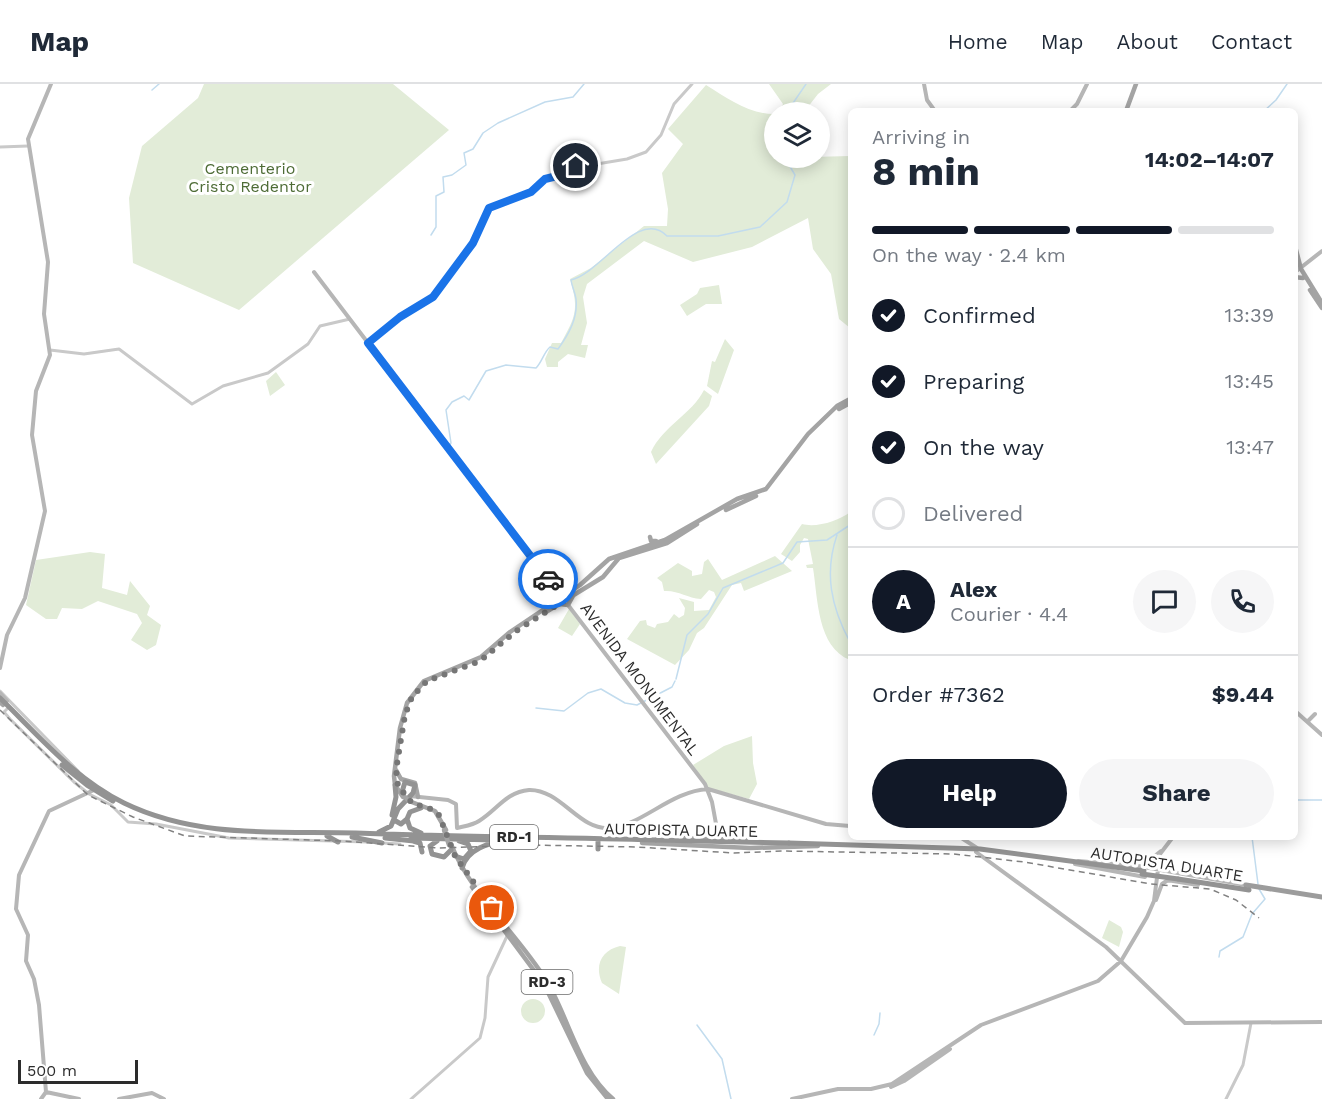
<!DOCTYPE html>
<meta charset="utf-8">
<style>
:root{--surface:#fff;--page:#f6f6f7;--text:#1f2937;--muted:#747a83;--line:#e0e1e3;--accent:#111827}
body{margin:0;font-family:"Work Sans",sans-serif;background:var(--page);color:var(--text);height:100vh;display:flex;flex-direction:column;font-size:22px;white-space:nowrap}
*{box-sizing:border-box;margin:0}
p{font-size:20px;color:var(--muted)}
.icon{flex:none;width:33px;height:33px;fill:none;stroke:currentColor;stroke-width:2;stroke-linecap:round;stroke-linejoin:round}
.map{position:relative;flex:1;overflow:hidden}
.drawer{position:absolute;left:848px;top:24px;width:450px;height:732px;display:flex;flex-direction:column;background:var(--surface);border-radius:9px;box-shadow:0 3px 15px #0003}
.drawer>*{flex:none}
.fabs{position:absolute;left:764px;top:18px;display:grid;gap:12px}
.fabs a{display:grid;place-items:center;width:66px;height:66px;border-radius:50%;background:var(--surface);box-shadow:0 3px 15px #0003;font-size:30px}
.scale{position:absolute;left:18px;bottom:15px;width:120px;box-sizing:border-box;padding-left:6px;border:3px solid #2c2c2c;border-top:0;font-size:16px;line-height:21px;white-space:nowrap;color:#2c2c2c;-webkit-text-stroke:4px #fff;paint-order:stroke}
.pin{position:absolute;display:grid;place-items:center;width:51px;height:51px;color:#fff;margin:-26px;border:3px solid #fff;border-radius:50%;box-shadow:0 2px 6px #0007}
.courier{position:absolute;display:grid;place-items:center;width:60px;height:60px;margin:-30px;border:4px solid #1a73e8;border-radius:50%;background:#fff;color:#222;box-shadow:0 2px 8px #0007}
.summary em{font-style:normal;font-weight:700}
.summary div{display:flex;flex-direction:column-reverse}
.summary{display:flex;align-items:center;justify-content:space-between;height:102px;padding:0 24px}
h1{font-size:39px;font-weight:700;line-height:45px}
.bar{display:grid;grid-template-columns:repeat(4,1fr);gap:9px 6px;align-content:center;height:72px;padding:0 24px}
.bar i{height:8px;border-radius:4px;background:var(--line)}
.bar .current{background:var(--accent)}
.bar p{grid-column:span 4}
.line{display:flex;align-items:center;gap:15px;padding:0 24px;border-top:2px solid var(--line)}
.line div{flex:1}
.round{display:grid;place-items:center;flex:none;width:63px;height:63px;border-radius:32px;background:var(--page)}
ol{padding:0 24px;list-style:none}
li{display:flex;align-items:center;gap:18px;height:66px}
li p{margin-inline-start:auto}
li .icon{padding:6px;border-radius:50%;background:var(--accent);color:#fff;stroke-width:4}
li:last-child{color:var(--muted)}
li i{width:33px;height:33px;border:3px solid var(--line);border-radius:50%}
.primary-button{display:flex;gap:12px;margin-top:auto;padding:12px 24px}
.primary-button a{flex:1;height:69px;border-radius:36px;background:var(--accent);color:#fff;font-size:24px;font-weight:700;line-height:69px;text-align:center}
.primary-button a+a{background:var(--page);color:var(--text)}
header{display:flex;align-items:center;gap:36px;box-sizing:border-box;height:84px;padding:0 30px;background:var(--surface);border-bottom:2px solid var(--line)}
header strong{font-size:28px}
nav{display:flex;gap:33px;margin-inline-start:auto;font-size:21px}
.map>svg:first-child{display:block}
.green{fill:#e2ecd8}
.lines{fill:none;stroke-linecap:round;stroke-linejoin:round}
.stream{stroke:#c2dcee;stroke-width:1.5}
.tertiary{stroke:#c9c9c9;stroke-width:3}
.secondary{stroke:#b6b6b6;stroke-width:4}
.primary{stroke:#a4a4a4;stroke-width:4.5}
.trunk{stroke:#9c9c9c;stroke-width:5}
.motorway{stroke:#939393;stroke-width:5}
.rail{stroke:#818181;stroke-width:1.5;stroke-dasharray:6 4.5;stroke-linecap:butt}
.primary-bridge{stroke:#a4a4a4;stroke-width:4.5}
.motorway-bridge{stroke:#939393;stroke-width:5}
.done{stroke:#767676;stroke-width:6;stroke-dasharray:0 10.8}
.route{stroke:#1a73e8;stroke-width:8}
.labels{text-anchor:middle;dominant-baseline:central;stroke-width:6;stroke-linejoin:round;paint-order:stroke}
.shield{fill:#fff;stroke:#6b6b6b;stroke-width:1.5}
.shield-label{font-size:15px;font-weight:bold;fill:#2c2c2c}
.park-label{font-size:16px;fill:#4e6c36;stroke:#fff}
.street-label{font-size:16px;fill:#2c2c2c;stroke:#fff}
</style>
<header>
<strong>Map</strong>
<nav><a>Home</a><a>Map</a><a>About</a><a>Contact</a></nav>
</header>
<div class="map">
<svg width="1322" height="1015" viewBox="0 0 1322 1015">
<rect width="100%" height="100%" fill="#fff"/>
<path class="green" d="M204 0H393L449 46 239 226 133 179 129 114 142 62 198 14Z
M769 0H831L818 10 804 28H779L783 20Z
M706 1C727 14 749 30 774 30V74L850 72V244L839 235 831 190 813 165 808 134 752 163 693 178 644 157 587 200 583 213 587 239 581 261H588L585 274 568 270 558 278V283H547L545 275 552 259H561C576 232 579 225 570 195L591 184 644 142H667L668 125 662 89 683 60 668 45Z
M719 201 722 220H706L687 232 680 221 697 210 700 204Z
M725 255 734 266 718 310 707 302 712 277 715 278Z
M276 288 285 301 270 312 266 297Z
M704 306 712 312 709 322 656 380 651 368C663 342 692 330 704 306Z
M850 428V576C817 563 818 515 813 484H807L806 481 813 480 808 455 804 454 800 461V468L792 477 781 470 802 440C816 444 839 437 850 428Z
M90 468 105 470 102 504 127 511 130 497 150 522 147 531 161 541 156 561 147 566 131 556 142 539 137 530 98 517 82 525 62 524 57 535H46L26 521 36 476Z
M775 472 792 487 744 507 741 499 732 501 704 544 697 549 689 566 675 581 627 555 640 537 646 536 647 541 655 544 657 540 668 538 674 530 679 534 684 531 685 524 679 514 694 518V527L709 526 716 513 714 508 709 506 701 515C687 514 678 506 664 507L662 498 657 494 678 479 692 487V492L702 490 704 478 708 475 722 496Z
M569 525 580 540 572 552 558 544Z
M752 652 753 679 757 700 749 715 709 704 693 681 724 662Z
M1109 836 1121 843 1123 848 1119 863 1102 854Z
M620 862 626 863 619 910 602 899C594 881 602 866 620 862Z
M521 927a12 12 0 1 1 24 0a12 12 0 1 1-24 0Z"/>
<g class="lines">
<path class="stream" d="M152 6 159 0
M1264 27 1276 16 1287 0
M787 28 806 0
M431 151 436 143V112L444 108 443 93 452 91 466 81 464 69 473 65 483 49 498 39 545 18 573 13 584 0
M446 366 451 359 446 326 452 318 464 312 469 316 486 287 506 281 536 284C542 278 544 268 550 263L558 265C569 250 578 234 576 215 575 208 572 203 571 196 601 189 639 123 667 152H718L760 143 787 118 795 91 785 74
M837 451C824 489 831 523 850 558
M676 595 687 551 708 530 723 504 783 479 797 458 827 456 850 441
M536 624 564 627 588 609 601 605 625 619 637 621 672 603 675 597
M1294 716H1322
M1252 753 1258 800
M1219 873 1220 867 1243 853 1252 830 1265 815 1259 805
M697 941 722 975 731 1015
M874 951 879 940 880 929"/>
<path class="tertiary" d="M0 63 28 62
M368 259 400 233 433 213 473 159 489 124 531 108 545 95 561 91 567 85 627 75 646 68 661 51 674 20 692 0
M50 266 84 270 119 265 192 320 223 302 268 289 308 260 320 242 350 235
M0 607 78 687
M7 625 4 628 10 635 74 698 89 710 111 721 128 738 156 740 229 754 367 758
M383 759 400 760
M411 1015 480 954 485 934 488 893 508 850
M1226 1015 1243 981 1251 939"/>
<path class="secondary" d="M924 0 927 16 935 27
M1070 27 1077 20 1087 0
M314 188 563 515
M1294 189 1322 167
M568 521 705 700 712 718 719 756
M0 584 7 551 25 514 45 427 32 351 36 307 50 271 44 230 48 178 28 55 51 0
M0 609 7 617
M1294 626 1322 651
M1308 637 1315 630
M410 712 448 716 456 720 457 744C465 742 473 741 479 737 497 726 506 708 529 706 561 705 579 747 610 744 641 742 671 707 708 705L826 740 850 742
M960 753 977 764
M976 768 1106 863 1185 939 1322 938
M1078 777 1138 782 1246 801
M1075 780 1145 793
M1141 783 1161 767
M1167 796 1198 801
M1156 816 1162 800 1168 796
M891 1003 904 997 950 965
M46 1008 39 921 34 895 26 877 28 851 16 825 19 791 49 727 94 706
M46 1008 79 1015
M41 1015 46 1008
M119 1015 152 1009 164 1015
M792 1015 838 1005H871L892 1000 981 941 1098 897 1121 877 1147 833 1154 817 1160 770 1173 753"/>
<path class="primary" d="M1126 27 1136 0
M1294 158 1301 185 1322 219
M1294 188 1297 179
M1294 193 1303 194
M1310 206 1322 224
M839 325 850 319
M726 426 756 412
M650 453 651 457H656
M560 520 568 521 573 512
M546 528 603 493 619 474 667 459 697 440
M0 618 3 621
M396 686 401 695 415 699 418 713
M403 713 395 701 394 692 400 644 407 619 424 597 481 573 510 548 580 501 609 475 665 456 737 415 766 405 808 350 837 322 850 315
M409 717 435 727 446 746
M682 754 746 756
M642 759 750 764 818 762
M451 760C471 811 517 849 546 896 569 934 578 985 613 1015
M472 803 544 900 587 989 608 1015"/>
<path class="trunk" d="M1246 801 1322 813"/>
<path class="motorway" d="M0 614C39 652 75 695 124 719 198 755 277 747 356 749 456 753 556 753 656 756
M62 681 87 701 113 717
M421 724 410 728 407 735 410 744 421 749
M392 731 396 713 395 701
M394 736 401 740 407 735
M379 748 391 742 398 725 413 709 415 701 405 698 402 708
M327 752 338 758
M352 753 382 759
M385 754 414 757
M411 754 495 756
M413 757 420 759 422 768
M437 757 430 762 432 770 444 773 451 766
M598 758V765
M789 759 980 765 1144 787
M455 772 464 775 471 767 468 760 459 757
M462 784C467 765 489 759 506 756
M1178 795 1249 806"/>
<path class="rail" d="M0 626 88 711 133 733 185 752 341 757 438 764 530 761 637 763 734 769 784 767 954 770 1024 778 1151 800 1210 805 1236 816 1259 834"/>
<path class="primary-bridge" d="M404 712 409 717
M444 746 449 761"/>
<path class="motorway-bridge" d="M656 756 789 759
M1142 790 1178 795"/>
</g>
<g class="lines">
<path class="done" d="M492 824 455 772 439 731 431 725 412 719 398 702 396 686 405 631 412 613 427 597 480 577 516 547 565 516 548 495"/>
<path class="route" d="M548 495 368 259 400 233 433 213 473 159 489 124 531 108 545 95 561 91 576 82"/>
</g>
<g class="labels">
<g class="shield">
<rect x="490" y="741" width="48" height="24" rx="4.5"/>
<rect x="521.5" y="886" width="51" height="24" rx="4.5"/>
</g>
<g class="shield-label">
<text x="514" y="753">RD-1</text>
<text x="547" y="898">RD-3</text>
</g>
<g class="park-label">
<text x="250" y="84">Cementerio<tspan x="250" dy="18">Cristo Redentor</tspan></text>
</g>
<g class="street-label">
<text transform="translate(640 595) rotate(53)">AVENIDA MONUMENTAL</text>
<text transform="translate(681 746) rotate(1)">AUTOPISTA DUARTE</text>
<text transform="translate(1167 780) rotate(9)">AUTOPISTA DUARTE</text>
</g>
</g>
</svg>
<div class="fabs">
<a><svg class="icon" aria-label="layers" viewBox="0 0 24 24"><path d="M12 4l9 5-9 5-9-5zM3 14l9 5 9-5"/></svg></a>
</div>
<div class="scale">500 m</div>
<div class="pin" style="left:492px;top:824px;background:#ea580c"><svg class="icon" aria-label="bag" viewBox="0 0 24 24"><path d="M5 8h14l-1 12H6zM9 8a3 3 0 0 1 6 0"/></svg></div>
<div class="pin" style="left:576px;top:82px;background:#1f2937"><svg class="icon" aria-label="home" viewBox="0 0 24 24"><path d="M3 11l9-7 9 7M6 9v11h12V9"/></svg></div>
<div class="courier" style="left:548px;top:495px"><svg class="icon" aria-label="car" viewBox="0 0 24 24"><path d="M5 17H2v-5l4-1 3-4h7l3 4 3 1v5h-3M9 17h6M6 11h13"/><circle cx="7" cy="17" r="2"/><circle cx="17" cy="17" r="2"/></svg></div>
<section class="drawer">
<div class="summary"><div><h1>8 min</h1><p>Arriving in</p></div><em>14:02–14:07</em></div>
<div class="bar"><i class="current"></i><i class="current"></i><i class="current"></i><i></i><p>On the way · 2.4 km</p></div>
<ol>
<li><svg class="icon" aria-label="check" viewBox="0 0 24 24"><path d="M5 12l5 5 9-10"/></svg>Confirmed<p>13:39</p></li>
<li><svg class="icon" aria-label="check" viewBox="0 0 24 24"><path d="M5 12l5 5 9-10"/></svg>Preparing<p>13:45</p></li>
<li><svg class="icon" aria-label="check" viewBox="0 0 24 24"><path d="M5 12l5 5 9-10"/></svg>On the way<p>13:47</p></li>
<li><i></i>Delivered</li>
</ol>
<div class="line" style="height:108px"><b class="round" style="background:var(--accent);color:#fff">A</b><div><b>Alex</b><p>Courier · 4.4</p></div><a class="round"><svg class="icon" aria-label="chat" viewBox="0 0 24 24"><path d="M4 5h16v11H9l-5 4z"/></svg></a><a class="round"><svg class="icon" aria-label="phone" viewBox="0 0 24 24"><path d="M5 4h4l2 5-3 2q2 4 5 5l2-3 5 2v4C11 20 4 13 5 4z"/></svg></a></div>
<div class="line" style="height:78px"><div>Order #7362</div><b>$9.44</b></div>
<div class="primary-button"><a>Help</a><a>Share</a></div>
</section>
</div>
